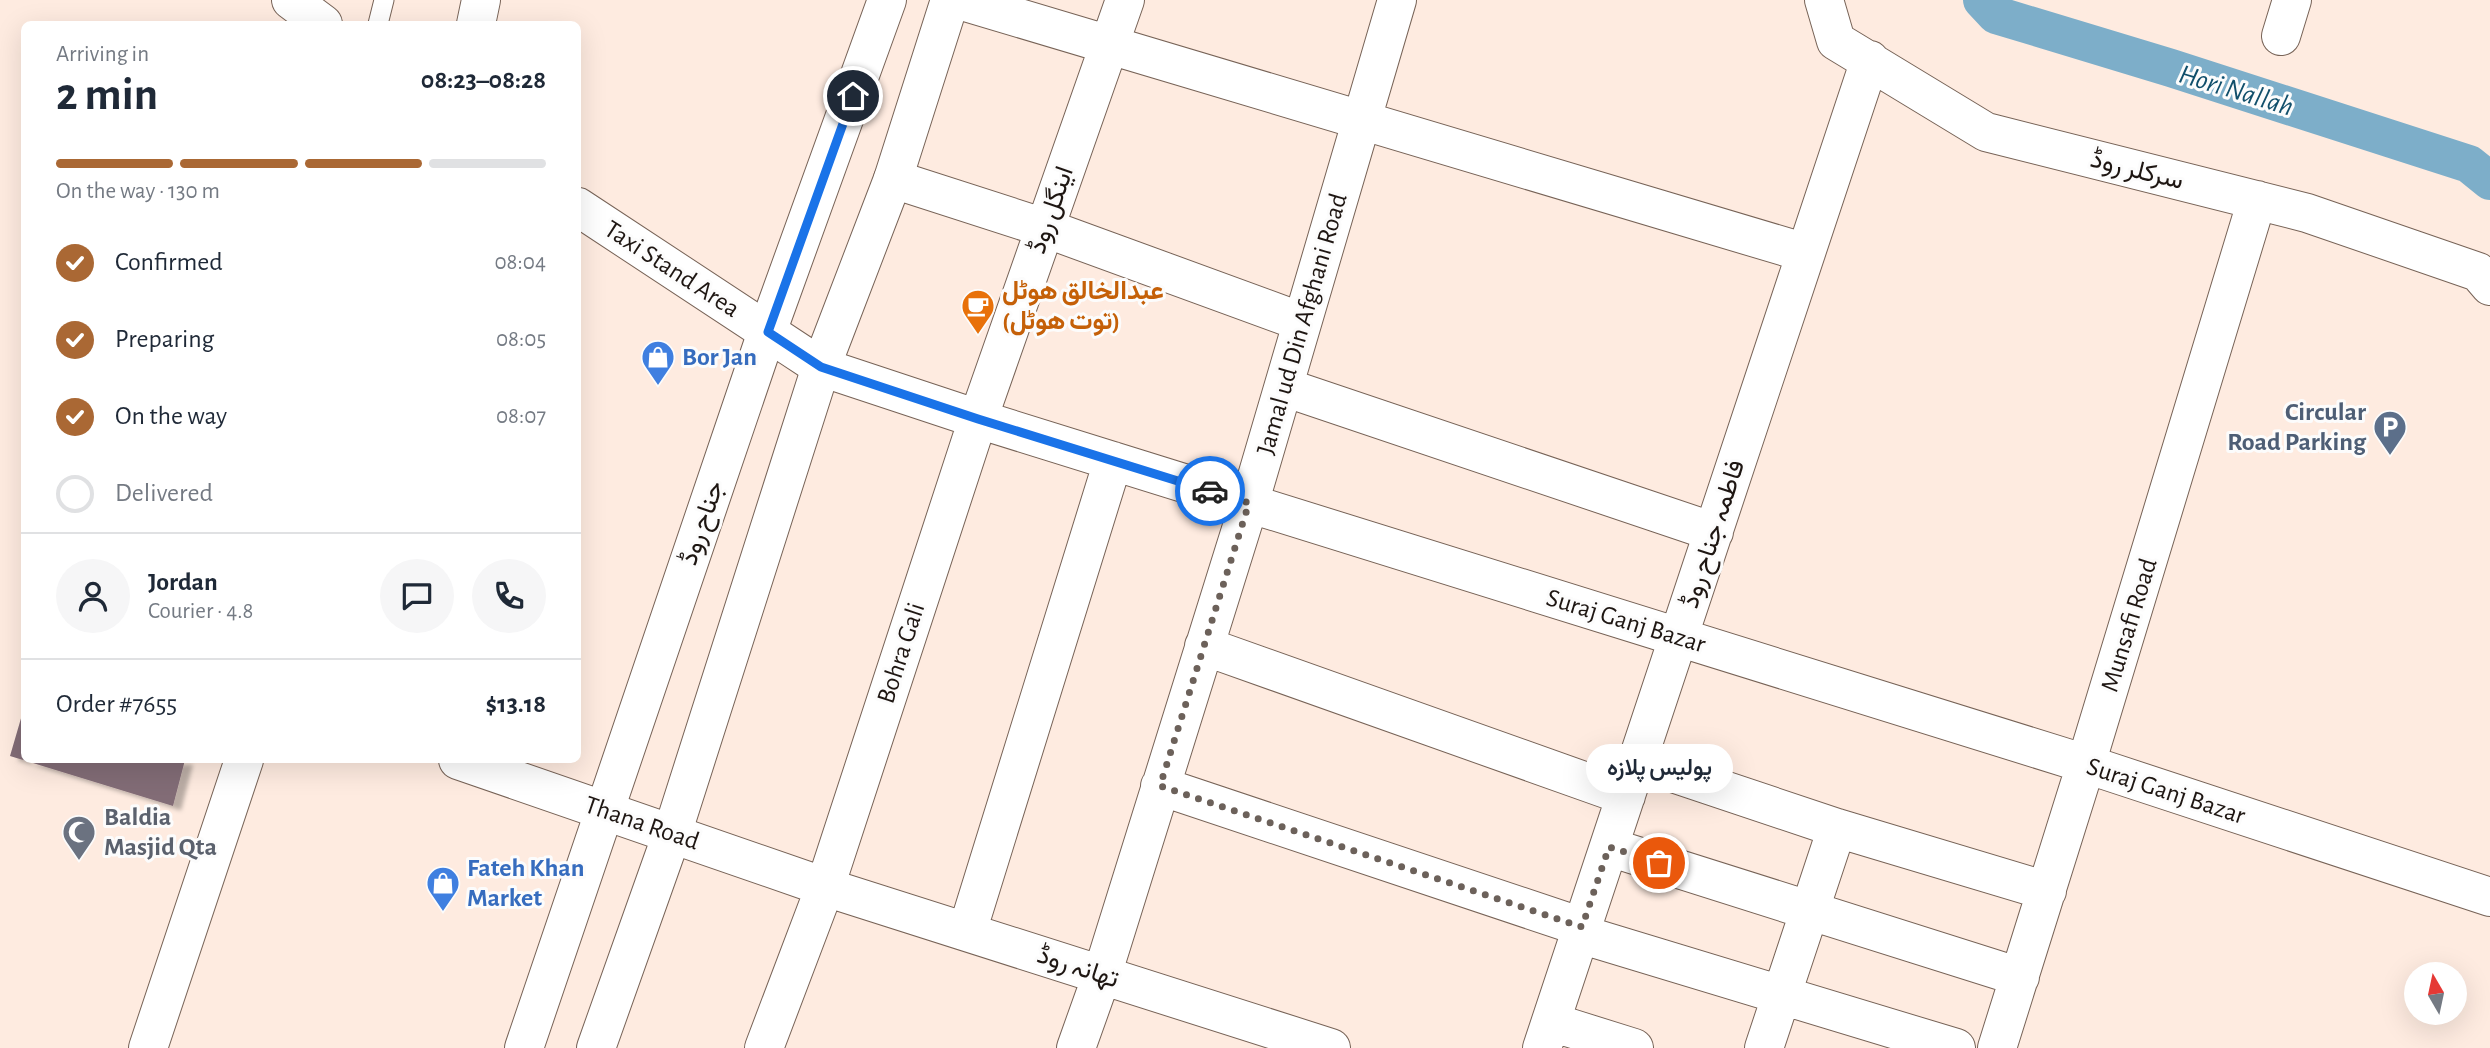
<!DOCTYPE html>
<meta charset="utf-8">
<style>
:root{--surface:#fff;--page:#f6f6f7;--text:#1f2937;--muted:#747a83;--line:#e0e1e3;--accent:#aa6834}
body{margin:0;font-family:"Alegreya Sans",Vazirmatn,sans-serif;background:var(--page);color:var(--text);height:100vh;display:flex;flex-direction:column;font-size:26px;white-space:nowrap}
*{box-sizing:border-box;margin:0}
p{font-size:23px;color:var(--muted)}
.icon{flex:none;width:38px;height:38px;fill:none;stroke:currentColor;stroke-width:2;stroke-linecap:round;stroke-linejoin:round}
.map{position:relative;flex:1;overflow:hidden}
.drawer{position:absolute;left:21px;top:21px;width:560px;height:742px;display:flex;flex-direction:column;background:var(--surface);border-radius:10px;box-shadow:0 7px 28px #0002}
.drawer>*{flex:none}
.needle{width:46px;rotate:351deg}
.tools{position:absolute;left:2404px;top:962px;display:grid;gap:14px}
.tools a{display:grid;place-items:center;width:63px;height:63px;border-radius:50%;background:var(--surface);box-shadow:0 7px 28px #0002;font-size:35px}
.pin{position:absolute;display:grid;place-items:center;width:60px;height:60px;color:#fff;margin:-30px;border:4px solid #fff;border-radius:50%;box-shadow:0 2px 7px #0007}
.courier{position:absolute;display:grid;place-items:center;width:70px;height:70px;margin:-35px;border:5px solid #1a73e8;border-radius:50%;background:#fff;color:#222;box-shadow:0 2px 9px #0007}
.bubble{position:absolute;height:49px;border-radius:24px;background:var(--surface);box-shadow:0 7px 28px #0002;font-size:23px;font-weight:600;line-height:49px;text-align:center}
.head em{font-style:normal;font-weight:600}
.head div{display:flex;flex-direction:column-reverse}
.head{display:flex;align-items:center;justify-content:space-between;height:119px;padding:0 35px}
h1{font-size:46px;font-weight:600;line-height:52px}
.bar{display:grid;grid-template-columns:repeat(4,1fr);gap:10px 7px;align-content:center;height:84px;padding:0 35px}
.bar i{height:9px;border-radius:5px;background:var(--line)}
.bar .active{background:var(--accent)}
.bar p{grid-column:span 4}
.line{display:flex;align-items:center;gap:18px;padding:0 35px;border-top:2px solid var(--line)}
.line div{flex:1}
.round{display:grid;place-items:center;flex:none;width:74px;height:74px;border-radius:37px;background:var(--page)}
ol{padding:0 35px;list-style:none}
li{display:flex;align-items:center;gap:21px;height:77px}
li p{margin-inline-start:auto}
li .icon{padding:7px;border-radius:50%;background:var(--accent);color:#fff;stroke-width:4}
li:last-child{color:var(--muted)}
li i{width:38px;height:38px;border:4px solid var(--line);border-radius:50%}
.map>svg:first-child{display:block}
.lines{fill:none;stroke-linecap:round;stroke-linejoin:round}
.canal{stroke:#7daec9;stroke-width:38}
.building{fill:#826c76;filter:url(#shadow)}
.service-casing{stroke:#776357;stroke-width:21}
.minor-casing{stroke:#776357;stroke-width:40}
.secondary-casing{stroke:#776357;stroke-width:40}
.service{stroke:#fff;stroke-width:19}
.minor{stroke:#fff;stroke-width:38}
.secondary{stroke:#fff;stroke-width:38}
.done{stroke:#6c615a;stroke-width:7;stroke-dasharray:0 12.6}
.route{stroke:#1a73e8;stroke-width:9}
.labels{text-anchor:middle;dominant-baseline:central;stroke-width:6;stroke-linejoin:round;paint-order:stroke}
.street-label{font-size:26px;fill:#1e1612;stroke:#fcfcfc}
.food-label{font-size:26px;font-weight:bold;fill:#c56008;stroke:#fcfcfc;text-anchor:start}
.shop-label{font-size:26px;font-weight:bold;fill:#366cbe;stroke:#fcfcfc;text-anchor:start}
.service-label{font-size:26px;font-weight:bold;fill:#4e5e75;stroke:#fcfcfc;text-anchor:end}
.worship-label{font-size:26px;font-weight:bold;fill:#5b616d;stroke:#fcfcfc;text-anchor:start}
.water-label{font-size:28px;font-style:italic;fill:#114f6b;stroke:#fcfcfc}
</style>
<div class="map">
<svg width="2490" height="1048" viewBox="0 0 2490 1048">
<defs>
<filter id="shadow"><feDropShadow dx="8" dy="4.5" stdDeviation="2" flood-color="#0004"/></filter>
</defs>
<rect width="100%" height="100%" fill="#feebe0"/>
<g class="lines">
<path class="canal" d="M1982 0 1996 15 2171 68 2469 164 2490 181"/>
</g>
<path class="building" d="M24 708V760H185L173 806 10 756Z"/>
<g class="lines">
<defs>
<path id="service" d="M378 24 384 0"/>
<path id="minor" d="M291 0 323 24
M959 0 1806 253
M1824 0 1836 41 1986 132 2307 213 2478 272 2490 286
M476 24 481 0
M2281 36 2292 0
M893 179 1045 228 1302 322
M578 207 821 367 978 419 2086 764 2490 897
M1284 387 1714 532
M1204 646 1626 796
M458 760 825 887 1331 1048
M1637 761 1837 828 2047 891
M1160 786 1582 927
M1609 847 2020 977
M967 932 1113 461
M1580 934 1956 1048
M1551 1022 1634 1048
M148 1048 244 760
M764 1048 825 887 978 419 1125 0
M1076 1048 1102 975 1249 504 1397 0
M1542 1048 1870 60
M1764 1048 1837 828
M1997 1048 2086 764 2257 200"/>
<path id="secondary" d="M524 1048 767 332 887 0
M596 1048 672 834 821 367 893 179 950 0"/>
</defs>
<use href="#service" class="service-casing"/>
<use href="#minor" class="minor-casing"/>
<use href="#secondary" class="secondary-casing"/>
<use href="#service" class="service"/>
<use href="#minor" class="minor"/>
<use href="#secondary" class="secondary"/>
</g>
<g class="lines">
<path class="done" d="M1210 491 1249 503 1160 786 1582 927 1609 847 1659 863"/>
<path class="route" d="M853 96 768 332 821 367 978 419 1210 491"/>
</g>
<defs>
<symbol id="cafe-pin" viewBox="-11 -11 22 30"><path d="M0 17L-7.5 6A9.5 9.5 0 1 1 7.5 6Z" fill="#e8710a" stroke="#fcfcfc"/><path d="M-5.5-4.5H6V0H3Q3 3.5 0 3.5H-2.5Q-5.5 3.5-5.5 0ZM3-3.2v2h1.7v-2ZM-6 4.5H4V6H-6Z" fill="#fff"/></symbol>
<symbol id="shop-pin" viewBox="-11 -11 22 30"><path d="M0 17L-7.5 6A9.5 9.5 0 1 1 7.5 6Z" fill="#3f7fe0" stroke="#fcfcfc"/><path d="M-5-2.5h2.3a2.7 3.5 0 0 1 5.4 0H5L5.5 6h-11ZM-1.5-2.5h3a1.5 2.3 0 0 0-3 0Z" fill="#fff"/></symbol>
<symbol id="parking-pin" viewBox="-11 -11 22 30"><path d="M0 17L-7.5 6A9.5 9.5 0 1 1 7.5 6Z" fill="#5c6f8a" stroke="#fcfcfc"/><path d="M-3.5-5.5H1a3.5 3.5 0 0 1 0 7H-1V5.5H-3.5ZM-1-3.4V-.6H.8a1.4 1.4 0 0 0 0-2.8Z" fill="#fff"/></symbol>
<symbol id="mosque-pin" viewBox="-11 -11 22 30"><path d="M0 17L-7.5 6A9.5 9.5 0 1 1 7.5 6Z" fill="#6b7280" stroke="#fcfcfc"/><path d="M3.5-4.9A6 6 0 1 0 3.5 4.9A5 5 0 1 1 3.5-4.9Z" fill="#fff"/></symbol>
</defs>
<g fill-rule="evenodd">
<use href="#cafe-pin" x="959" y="287" width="38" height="52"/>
<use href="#shop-pin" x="639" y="338" width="38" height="52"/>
<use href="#parking-pin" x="2371" y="408" width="38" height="52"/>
<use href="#mosque-pin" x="60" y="813" width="38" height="52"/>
<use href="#shop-pin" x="424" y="864" width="38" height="52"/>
</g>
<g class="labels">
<g class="street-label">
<text transform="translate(2137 170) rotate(14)">سرکلر روڈ</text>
<text transform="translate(1051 210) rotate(-71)">اینگل روڈ</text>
<text transform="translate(672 269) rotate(33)">Taxi Stand Area</text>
<text transform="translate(1302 324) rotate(-74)">Jamal ud Din Afghani Road</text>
<text transform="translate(702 523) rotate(-71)">جناح روڈ</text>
<text transform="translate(1713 534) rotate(-72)">فاطمہ جناح روڈ</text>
<text transform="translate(1626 621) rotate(17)">Suraj Ganj Bazar</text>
<text transform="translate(2129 625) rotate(-73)">Munsafi Road</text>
<text transform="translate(901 653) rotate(-72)">Bohra Gali</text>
<text transform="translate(2166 791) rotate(18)">Suraj Ganj Bazar</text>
<text transform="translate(642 823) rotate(19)">Thana Road</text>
<text transform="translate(1078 967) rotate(18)">تھانہ روڈ</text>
</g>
<g class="food-label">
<text x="1002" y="291">عبدالخالق ھوٹل<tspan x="1002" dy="30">(توت ھوٹل)</tspan></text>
</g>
<g class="shop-label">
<text x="682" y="357">Bor Jan</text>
<text x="467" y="868">Fateh Khan<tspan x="467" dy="30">Market</tspan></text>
</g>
<g class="service-label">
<text x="2366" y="412">Circular<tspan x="2366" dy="30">Road Parking</tspan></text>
</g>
<g class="worship-label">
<text x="104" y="817">Baldia<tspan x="104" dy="30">Masjid Qta</tspan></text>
</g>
<g class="water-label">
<text transform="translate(2236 91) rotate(17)">Hori Nallah</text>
</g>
</g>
</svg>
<div class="tools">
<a><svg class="needle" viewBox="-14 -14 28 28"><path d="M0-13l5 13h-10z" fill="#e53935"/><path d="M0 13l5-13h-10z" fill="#747a83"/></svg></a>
</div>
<div class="pin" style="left:1659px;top:863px;background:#ea580c"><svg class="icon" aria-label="bag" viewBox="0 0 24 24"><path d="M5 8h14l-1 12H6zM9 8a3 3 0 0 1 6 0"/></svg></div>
<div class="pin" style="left:853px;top:96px;background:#1f2937"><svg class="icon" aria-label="home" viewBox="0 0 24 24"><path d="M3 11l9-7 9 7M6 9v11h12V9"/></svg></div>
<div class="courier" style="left:1210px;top:491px"><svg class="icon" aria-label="car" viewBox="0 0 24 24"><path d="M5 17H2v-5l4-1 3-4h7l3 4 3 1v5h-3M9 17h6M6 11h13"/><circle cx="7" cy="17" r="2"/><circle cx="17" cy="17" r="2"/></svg></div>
<div class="bubble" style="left:1586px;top:744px;width:147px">پولیس پلازہ</div>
<section class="drawer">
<div class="head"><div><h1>2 min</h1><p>Arriving in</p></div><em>08:23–08:28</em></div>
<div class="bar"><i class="active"></i><i class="active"></i><i class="active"></i><i></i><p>On the way · 130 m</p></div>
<ol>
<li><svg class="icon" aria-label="check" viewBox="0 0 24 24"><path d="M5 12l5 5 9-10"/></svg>Confirmed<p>08:04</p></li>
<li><svg class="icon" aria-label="check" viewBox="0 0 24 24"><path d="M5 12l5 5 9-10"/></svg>Preparing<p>08:05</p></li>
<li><svg class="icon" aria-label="check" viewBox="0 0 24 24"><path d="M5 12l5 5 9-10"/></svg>On the way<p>08:07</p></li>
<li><i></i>Delivered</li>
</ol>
<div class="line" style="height:126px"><a class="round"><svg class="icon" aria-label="person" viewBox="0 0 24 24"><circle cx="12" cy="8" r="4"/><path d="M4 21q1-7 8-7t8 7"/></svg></a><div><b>Jordan</b><p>Courier · 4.8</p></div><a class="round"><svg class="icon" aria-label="chat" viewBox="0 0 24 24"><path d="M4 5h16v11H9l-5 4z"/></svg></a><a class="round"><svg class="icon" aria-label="phone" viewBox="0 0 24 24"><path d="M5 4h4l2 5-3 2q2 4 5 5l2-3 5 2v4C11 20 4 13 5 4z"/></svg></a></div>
<div class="line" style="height:91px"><div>Order #7655</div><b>$13.18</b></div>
</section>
</div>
